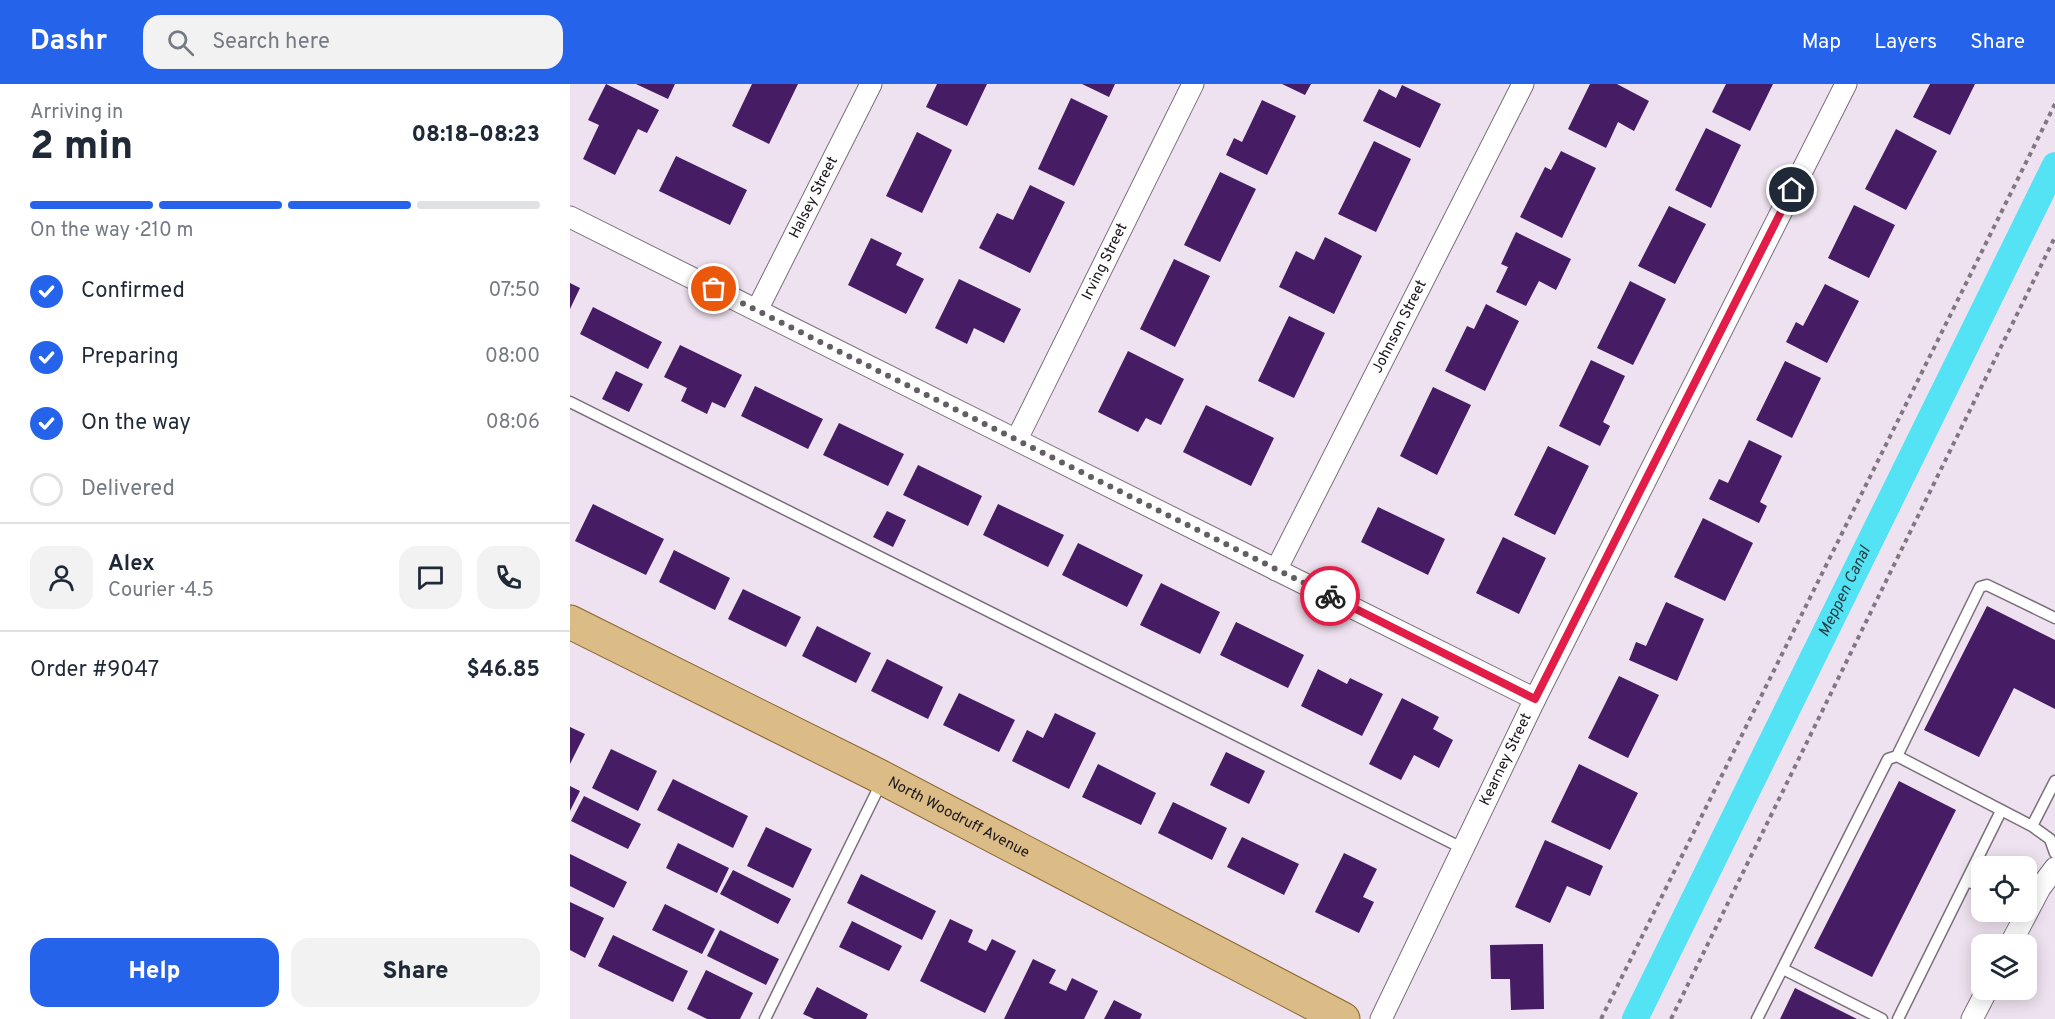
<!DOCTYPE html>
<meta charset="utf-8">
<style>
:root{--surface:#fff;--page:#f2f2f3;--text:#1f2937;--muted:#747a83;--line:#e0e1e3;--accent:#2563eb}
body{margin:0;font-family:Overpass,sans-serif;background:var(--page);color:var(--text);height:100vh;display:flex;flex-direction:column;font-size:22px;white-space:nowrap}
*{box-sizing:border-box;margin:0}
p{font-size:20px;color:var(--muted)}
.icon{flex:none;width:33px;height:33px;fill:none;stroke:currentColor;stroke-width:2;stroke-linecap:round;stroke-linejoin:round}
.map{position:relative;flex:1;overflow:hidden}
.drawer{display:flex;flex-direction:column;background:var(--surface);width:570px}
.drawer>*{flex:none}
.tools{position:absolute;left:1401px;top:772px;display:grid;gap:12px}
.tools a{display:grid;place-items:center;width:66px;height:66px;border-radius:12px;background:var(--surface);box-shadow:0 3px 15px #0003;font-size:30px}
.pin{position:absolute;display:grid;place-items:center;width:51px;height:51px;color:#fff;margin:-26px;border:3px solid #fff;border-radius:50%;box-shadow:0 2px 6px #0007}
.courier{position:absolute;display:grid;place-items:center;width:60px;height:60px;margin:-30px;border:4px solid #e11d48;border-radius:50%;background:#fff;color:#222;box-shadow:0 2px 8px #0007}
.summary em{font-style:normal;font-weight:800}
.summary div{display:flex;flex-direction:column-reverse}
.summary{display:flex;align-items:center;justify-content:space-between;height:102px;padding:0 30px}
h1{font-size:39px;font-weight:800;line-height:45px}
.bar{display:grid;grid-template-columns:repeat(4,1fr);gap:9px 6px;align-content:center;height:72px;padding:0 30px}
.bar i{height:8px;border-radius:4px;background:var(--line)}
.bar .selected{background:var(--accent)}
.bar p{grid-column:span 4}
.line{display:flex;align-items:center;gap:15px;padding:0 30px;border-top:2px solid var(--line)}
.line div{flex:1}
.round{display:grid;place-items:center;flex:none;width:63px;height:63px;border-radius:18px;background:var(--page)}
ol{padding:0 30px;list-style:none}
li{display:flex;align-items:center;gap:18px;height:66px}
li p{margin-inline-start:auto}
li .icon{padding:6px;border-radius:50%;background:var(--accent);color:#fff;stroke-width:4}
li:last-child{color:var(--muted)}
li i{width:33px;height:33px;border:3px solid var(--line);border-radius:50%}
.button{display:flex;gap:12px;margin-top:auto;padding:12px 30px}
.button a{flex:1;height:69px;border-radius:18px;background:var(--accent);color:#fff;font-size:24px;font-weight:800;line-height:69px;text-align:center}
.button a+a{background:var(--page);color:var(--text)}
header{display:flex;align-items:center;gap:36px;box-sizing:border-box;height:84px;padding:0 30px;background:var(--accent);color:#fff}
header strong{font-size:28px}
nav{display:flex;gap:33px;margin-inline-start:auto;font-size:21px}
.search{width:420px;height:54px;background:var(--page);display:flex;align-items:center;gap:15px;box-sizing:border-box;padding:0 21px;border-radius:18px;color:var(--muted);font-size:22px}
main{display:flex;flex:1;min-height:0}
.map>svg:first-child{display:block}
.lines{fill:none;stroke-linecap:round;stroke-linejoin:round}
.canal{stroke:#54e2f5;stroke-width:26}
.building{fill:#461c64}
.lane-casing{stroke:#7b6f7b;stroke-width:13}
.street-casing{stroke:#7b6f7b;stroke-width:23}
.primary-casing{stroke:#89642c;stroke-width:35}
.path{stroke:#807881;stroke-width:4;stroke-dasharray:4.5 4.5;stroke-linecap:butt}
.lane{stroke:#fff;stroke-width:10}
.street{stroke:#fff;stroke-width:21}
.primary{stroke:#dcbc86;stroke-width:33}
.done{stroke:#645d65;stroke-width:6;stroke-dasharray:0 10.8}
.route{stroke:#e11d48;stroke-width:8}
.labels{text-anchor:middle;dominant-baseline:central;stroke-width:6;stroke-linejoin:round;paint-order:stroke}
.street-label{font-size:15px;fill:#19151a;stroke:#fff}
.water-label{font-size:16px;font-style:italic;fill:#263e42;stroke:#fff}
</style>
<header>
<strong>Dashr</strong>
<div class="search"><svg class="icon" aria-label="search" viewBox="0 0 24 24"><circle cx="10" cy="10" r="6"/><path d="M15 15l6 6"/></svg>Search here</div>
<nav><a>Map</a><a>Layers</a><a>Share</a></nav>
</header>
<main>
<section class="drawer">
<div class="summary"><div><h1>2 min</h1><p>Arriving in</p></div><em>08:18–08:23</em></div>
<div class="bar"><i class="selected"></i><i class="selected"></i><i class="selected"></i><i></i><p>On the way · 210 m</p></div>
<ol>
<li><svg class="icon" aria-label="check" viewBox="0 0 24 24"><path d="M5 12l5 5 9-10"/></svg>Confirmed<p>07:50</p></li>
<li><svg class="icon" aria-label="check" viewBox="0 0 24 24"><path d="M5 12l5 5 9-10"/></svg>Preparing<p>08:00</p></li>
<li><svg class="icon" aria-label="check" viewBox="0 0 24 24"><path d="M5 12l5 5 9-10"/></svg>On the way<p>08:06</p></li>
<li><i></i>Delivered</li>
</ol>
<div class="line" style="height:108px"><a class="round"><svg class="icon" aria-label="person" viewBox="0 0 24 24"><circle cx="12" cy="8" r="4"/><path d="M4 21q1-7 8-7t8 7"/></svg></a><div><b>Alex</b><p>Courier · 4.5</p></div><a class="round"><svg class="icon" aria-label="chat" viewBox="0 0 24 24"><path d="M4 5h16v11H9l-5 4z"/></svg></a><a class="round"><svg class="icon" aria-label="phone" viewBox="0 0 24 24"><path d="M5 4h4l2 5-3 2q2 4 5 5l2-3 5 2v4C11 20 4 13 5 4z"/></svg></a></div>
<div class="line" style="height:78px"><div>Order #9047</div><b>$46.85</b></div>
<div class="button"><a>Help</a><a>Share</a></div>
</section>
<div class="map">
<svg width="1485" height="935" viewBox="0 0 1485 935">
<rect width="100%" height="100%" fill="#efe2f0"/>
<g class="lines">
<path class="canal" id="s1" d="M1065 935 1485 81"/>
</g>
<path class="building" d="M36 0 89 26 77 49 68 45 45 91 13 75 29 41 18 36Z
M66 0H105L98 15Z
M182 0H228L199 60 162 42Z
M367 0H417L397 42 356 23Z
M512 0H545L539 13Z
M712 0H741L735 11Z
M1020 0H1047L1079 17 1064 47 1048 38 1036 64 998 45Z
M1156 0H1203L1180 47 1142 28Z
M1360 0H1405L1380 51 1343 33Z
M832 1 871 20 850 64 793 37 809 5 826 14Z
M501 14 538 32 504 102 468 85Z
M692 16 726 32 697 91 656 71 664 54 672 58Z
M1136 44 1171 61 1141 124 1105 106Z
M1326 45 1367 67 1336 126 1295 105Z
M347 48 382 66 352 129 316 112Z
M804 57 841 75 806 148 768 130Z
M991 67 1026 84 992 154 950 133 975 83 981 86Z
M106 72 177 106 160 141 89 107Z
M650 88 686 105 650 178 614 161Z
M460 101 495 118 460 189 409 164 427 129 443 136Z
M1284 121 1325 141 1299 194 1258 174Z
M1099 122 1136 140 1105 200 1068 182Z
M946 148 1001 175 986 206 969 197 956 222 926 208 938 183 931 180Z
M755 153 792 172 764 230 709 203 726 167 744 176Z
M301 154 332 169 326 181 354 195 336 230 278 201Z
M604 175 640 192 605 263 570 245Z
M389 195 451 225 434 259 404 244 397 260 365 244Z
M1060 197 1096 215 1063 281 1027 264Z
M0 199 10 204 0 225Z
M1255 200 1289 217 1257 279 1216 258 1226 238 1233 242Z
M916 220 949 237 915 307 875 287 897 242 904 245Z
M23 223 92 258 78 285 10 250Z
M719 232 755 249 724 314 688 297Z
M110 261 172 291 155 324 142 318 137 330 111 317 117 304 94 293Z
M558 267 614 295 591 341 576 334 568 348 528 328Z
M1021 276 1055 292 1033 338 1040 342 1030 362 989 342Z
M1215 277 1251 294 1222 354 1186 336Z
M46 287 73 300 59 328 32 315Z
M185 302 253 335 238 365 171 332Z
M863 303 901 321 867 391 830 372Z
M636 321 704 354 681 402 613 368Z
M269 339 334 370 318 402 253 371Z
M1179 356 1212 372 1190 418 1197 422 1189 439 1139 415 1149 395 1158 399Z
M978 362 1019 382 985 451 944 431Z
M348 381 412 412 398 442 333 411Z
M23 420 94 455 76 491 5 457Z
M428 420 494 451 478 483 413 451Z
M808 423 875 455 858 491 791 458Z
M317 427 336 436 323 463 303 453Z
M1133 434 1183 459 1155 517 1104 493Z
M933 453 976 474 949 530 906 509Z
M508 459 573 491 557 523 492 491Z
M104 466 160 494 145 526 89 498Z
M591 499 650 528 630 570 570 541Z
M173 505 231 533 216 563 158 535Z
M1096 518 1134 535 1107 597 1059 576 1066 558 1076 562Z
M1417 522 1485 556V625L1444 604 1409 673 1354 646Z
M666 538 734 571 718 604 650 571Z
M247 542 301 569 286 599 232 572Z
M317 575 373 603 358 635 301 607Z
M748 585 777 600 780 594 813 610 792 652 731 622Z
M1049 592 1089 611 1058 674 1018 654Z
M389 609 445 636 429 668 373 641Z
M832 614 869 633 863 645 883 656 869 684 844 671 831 696 799 680Z
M485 629 526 649 499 705 442 677 457 646 473 654Z
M0 643 15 650 0 680Z
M41 665 87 687 68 727 22 704Z
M656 668 695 687 679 720 640 701Z
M528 680 586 709 571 741 512 713Z
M1009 680 1068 709 1040 766 981 738Z
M103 695 178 732 163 764 87 726Z
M1329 697 1386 726 1302 893 1244 864Z
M0 702 10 707 0 727Z
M14 712 71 740 58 765 1 737Z
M603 718 657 744 642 776 588 749Z
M196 743 242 765 223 804 177 782Z
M672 753 729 780 714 811 657 783Z
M975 756 1033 782 1020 812 997 802 980 839 945 823Z
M108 759 159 784 147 809 96 784Z
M774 769 807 785 793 813 804 818 789 849 745 828Z
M0 770 57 798 44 824 0 802Z
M163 786 221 815 208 840 150 810Z
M291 790 366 827 352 856 277 819Z
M0 818 34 834 15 874 0 866Z
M95 820 145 845 132 870 82 846Z
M380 835 403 846 398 858 416 867 422 855 446 867 415 929 350 897Z
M282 837 332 862 319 887 269 863Z
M150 846 209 875 196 901 137 872Z
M43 851 118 887 103 918 28 882Z
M973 860 974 925 941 926 940 895H921L920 861Z
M463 875 486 886 479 899 496 907 502 894 528 907 514 935H434Z
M136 886 183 909 170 935H137L117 925Z
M247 903 298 930 296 935H244L233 930Z
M1225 904 1287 935H1210Z
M544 916 572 930 570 935H534Z"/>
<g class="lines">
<defs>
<path id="lane" d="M0 318 894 765
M1327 672 1410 503 1417 501 1485 534
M1462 742 1485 697
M1397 797 1412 803
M1213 885 1312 935
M195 935 312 697
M1187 935 1318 675 1327 672 1462 742 1480 755 1485 769
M1328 935 1431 727"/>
<g id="street">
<path d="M0 133 965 615"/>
<path id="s2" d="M187 226 301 0"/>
<path id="s3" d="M447 355 623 0"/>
<path id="s4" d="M706 486 953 0"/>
<path d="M1440 861 1470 804 1485 784"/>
<path id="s5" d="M811 935 965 615 1276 0"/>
<path d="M1402 935 1417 906"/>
</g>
<g id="primary">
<path id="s6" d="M0 538 309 692 773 935"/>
</g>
</defs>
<use href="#lane" class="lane-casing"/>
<use href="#street" class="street-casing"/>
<use href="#primary" class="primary-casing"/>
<path class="path" d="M1031 935 1485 20
M1101 935 1485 153"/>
<use href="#lane" class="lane"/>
<use href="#street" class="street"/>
<use href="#primary" class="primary"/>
</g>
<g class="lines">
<path class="done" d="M144 205 760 512"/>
<path class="route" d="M760 512 965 615 1222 106"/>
</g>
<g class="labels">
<g class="street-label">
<text stroke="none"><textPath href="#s2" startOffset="126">Halsey Street</textPath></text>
<text stroke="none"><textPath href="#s3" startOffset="198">Irving Street</textPath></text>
<text stroke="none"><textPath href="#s4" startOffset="273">Johnson Street</textPath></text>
<text stroke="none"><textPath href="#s5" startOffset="288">Kearney Street</textPath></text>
<text stroke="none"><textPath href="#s6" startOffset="435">North Woodruff Avenue</textPath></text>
</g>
<g class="water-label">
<text stroke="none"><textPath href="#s1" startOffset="476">Meppen Canal</textPath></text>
</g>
</g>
</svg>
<div class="tools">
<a><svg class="icon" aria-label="locate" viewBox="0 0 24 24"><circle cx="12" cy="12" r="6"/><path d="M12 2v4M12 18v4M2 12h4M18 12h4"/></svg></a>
<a><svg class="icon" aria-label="layers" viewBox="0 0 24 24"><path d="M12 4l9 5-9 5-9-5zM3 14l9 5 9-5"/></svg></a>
</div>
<div class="pin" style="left:144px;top:205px;background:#ea580c"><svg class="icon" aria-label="bag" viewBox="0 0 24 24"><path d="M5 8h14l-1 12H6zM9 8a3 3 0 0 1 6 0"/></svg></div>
<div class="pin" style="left:1222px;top:106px;background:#1f2937"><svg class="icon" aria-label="home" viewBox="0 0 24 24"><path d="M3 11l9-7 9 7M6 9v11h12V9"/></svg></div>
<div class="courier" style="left:760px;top:512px"><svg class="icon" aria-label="bike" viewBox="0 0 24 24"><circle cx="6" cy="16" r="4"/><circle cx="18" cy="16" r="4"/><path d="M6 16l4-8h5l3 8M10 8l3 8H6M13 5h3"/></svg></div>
</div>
</main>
